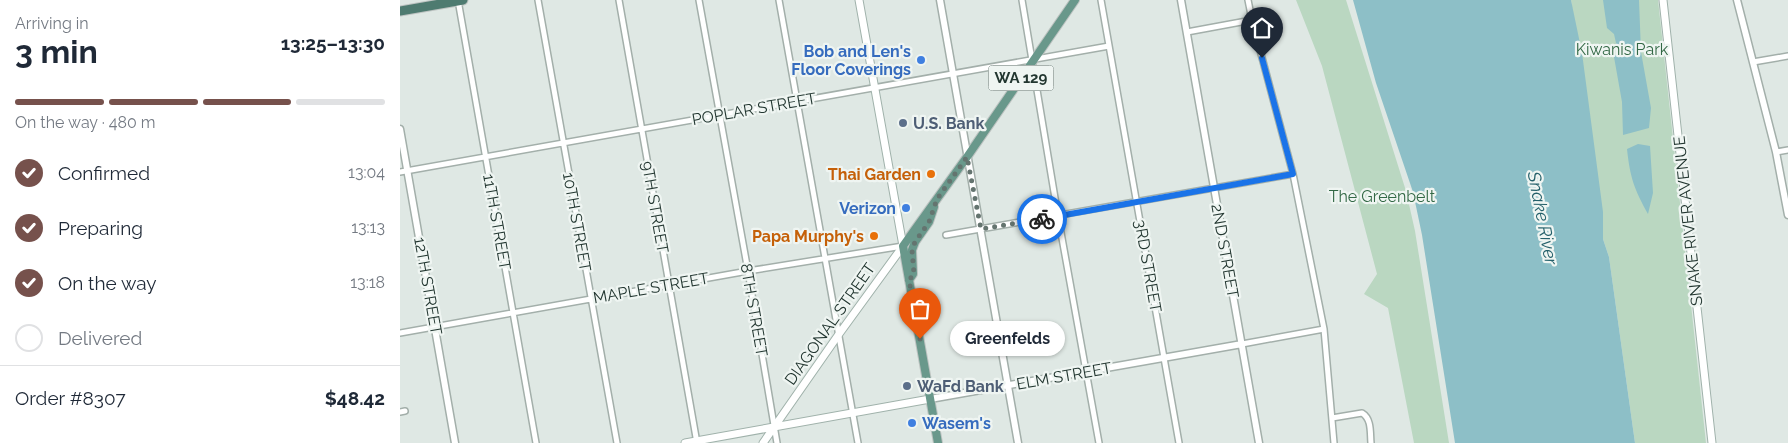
<!DOCTYPE html>
<meta charset="utf-8">
<style>
:root{--surface:#fff;--page:#f2f2f3;--text:#1f2937;--muted:#747a83;--line:#e0e1e3;--accent:#76514c}
body{margin:0;font-family:Raleway,sans-serif;background:var(--page);color:var(--text);height:100vh;display:flex;flex-direction:column;font-size:19px;white-space:nowrap}
*{box-sizing:border-box;margin:0}
p{font-size:16px;color:var(--muted)}
.icon{flex:none;width:28px;height:28px;fill:none;stroke:currentColor;stroke-width:2;stroke-linecap:round;stroke-linejoin:round}
.map{position:relative;flex:1;overflow:hidden}
.details{display:flex;flex-direction:column;background:var(--surface);width:400px}
.details>*{flex:none}
.pin{position:absolute;display:grid;place-items:center;width:42px;height:42px;color:#fff;margin:-51px -21px;border-radius:50% 50% 50% 0;rotate:-45deg;box-shadow:0 0 5px #0007}
.pin .icon{rotate:45deg}
.courier{position:absolute;display:grid;place-items:center;width:50px;height:50px;margin:-25px;border:4px solid #1a73e8;border-radius:50%;background:#fff;color:#222;box-shadow:0 1px 6px #0007}
.bubble{position:absolute;height:35px;border-radius:18px;background:var(--surface);box-shadow:0 1px 4px #0004;font-size:16px;font-weight:700;line-height:35px;text-align:center}
.headline em{font-style:normal;font-weight:700}
.headline div{display:flex;flex-direction:column-reverse}
.headline{display:flex;align-items:center;justify-content:space-between;height:85px;padding:0 15px}
h1{font-size:32px;font-weight:700;line-height:38px}
.bar{display:grid;grid-template-columns:repeat(4,1fr);gap:8px 5px;align-content:center;height:60px;padding:0 15px}
.bar i{height:6px;border-radius:4px;background:var(--line)}
.bar .active{background:var(--accent)}
.bar p{grid-column:span 4}
.line{display:flex;align-items:center;gap:12px;padding:0 15px;border-top:1px solid var(--line)}
.line div{flex:1}
ol{padding:0 15px;list-style:none}
li{display:flex;align-items:center;gap:15px;height:55px}
li p{margin-inline-start:auto}
li .icon{padding:5px;border-radius:50%;background:var(--accent);color:#fff;stroke-width:4}
li:last-child{color:var(--muted)}
li i{width:28px;height:28px;border:2px solid var(--line);border-radius:50%}
main{display:flex;flex:1;min-height:0}
.map>svg:first-child{display:block}
.green{fill:#bad7c1}
.water{fill:#8dbfc7}
.lines{fill:none;stroke-linecap:round;stroke-linejoin:round}
.minor-casing{stroke:#a3afaa;stroke-width:8}
.tertiary-casing{stroke:#a3afaa;stroke-width:9}
.secondary-casing{stroke:#a0b2ab;stroke-width:9}
.primary-casing{stroke:#bdc3c1;stroke-width:10}
.trunk-casing{stroke:#bdc3c1;stroke-width:11}
.minor{stroke:#fff;stroke-width:5}
.tertiary{stroke:#fff;stroke-width:6}
.secondary{stroke:#fff;stroke-width:7}
.primary{stroke:#69988b;stroke-width:8}
.trunk{stroke:#4e7b70;stroke-width:9}
.done{stroke:#64746f;stroke-width:5;stroke-dasharray:0 9}
.route{stroke:#1a73e8;stroke-width:6}
.shop-dot{fill:#3f7fe0;stroke:#eff5f2;stroke-width:2}
.service-dot{fill:#5c6f8a;stroke:#eff5f2;stroke-width:2}
.food-dot{fill:#e8710a;stroke:#eff5f2;stroke-width:2}
.labels{text-anchor:middle;dominant-baseline:central;stroke-width:4.5;stroke-linejoin:round;paint-order:stroke}
.shield{fill:#eff5f2;stroke:#606f6a;stroke-width:1}
.shield-label{font-size:15px;font-weight:bold;fill:#223630}
.park-label{font-size:16px;fill:#326845;stroke:#eff5f2}
.shop-label{font-size:16px;font-weight:bold;fill:#366cbe;stroke:#eff5f2;text-anchor:end}
.street-label{font-size:16px;fill:#223630;stroke:#eff5f2}
.service-label{font-size:16px;font-weight:bold;fill:#4e5e75;stroke:#eff5f2;text-anchor:start}
.food-label{font-size:16px;font-weight:bold;fill:#c56008;stroke:#eff5f2;text-anchor:end}
.water-label{font-size:18px;font-style:italic;fill:#24606a;stroke:#eff5f2}
</style>
<main>
<section class="details">
<div class="headline"><div><h1>3 min</h1><p>Arriving in</p></div><em>13:25–13:30</em></div>
<div class="bar"><i class="active"></i><i class="active"></i><i class="active"></i><i></i><p>On the way · 480 m</p></div>
<ol>
<li><svg class="icon" aria-label="check" viewBox="0 0 24 24"><path d="M5 12l5 5 9-10"/></svg>Confirmed<p>13:04</p></li>
<li><svg class="icon" aria-label="check" viewBox="0 0 24 24"><path d="M5 12l5 5 9-10"/></svg>Preparing<p>13:13</p></li>
<li><svg class="icon" aria-label="check" viewBox="0 0 24 24"><path d="M5 12l5 5 9-10"/></svg>On the way<p>13:18</p></li>
<li><i></i>Delivered</li>
</ol>
<div class="line" style="height:65px"><div>Order #8307</div><b>$48.42</b></div>
</section>
<div class="map">
<svg width="1388" height="443" viewBox="0 0 1388 443">
<rect width="100%" height="100%" fill="#dfe8e4"/>
<path class="green" d="M896 0H946L1006 191 1015 231 1049 443H1014L988 308 964 294 977 274 922 66Z
M1171 0H1258L1306 443H1235L1209 257 1203 239Z"/>
<path class="water" d="M953 0H1171L1182 53 1203 212V239L1209 257 1235 443H1055L1022 235 1013 192 976 83Z
M1203 0H1239L1241 52 1251 108 1249 128 1223 135 1222 102 1214 57 1218 52 1214 34 1207 28Z
M1238 144 1250 146 1253 193 1248 214C1234 189 1230 177 1227 149Z"/>
<g class="lines">
<defs>
<path id="minor" d="M58 0 136 443
M138 0 217 443
M219 0 297 443
M299 0 348 271 377 443
M379 0 458 443
M622 0 658 216 699 443
M701 0 779 443
M848 0 852 20 893 174 924 329 934 443
M787 32 852 20
M1353 62 1388 56
M1376 152 1388 150
M0 172 709 46
M546 235 893 174
M0 333 348 271 503 246
M842 344 924 329
M0 412 5 411
M932 418 962 413C972 419 970 433 971 443"/>
<path id="tertiary" d="M540 0 618 443
M781 0 859 443
M1337 0 1376 152 1388 215
M0 129 55 443
M530 399 842 344"/>
<path id="secondary" d="M1263 0 1312 443
M285 443 530 399
M363 443 439 334 503 246 459 0"/>
<path id="primary" d="M509 280 513 274 512 250 515 242 529 222 534 207
M538 443 503 246 567 157 675 0"/>
<path id="trunk" d="M0 11 63 0"/>
</defs>
<use href="#minor" class="minor-casing"/>
<use href="#tertiary" class="tertiary-casing"/>
<use href="#secondary" class="secondary-casing"/>
<use href="#primary" class="primary-casing"/>
<use href="#trunk" class="trunk-casing"/>
<use href="#minor" class="minor"/>
<use href="#tertiary" class="tertiary"/>
<use href="#secondary" class="secondary"/>
<use href="#primary" class="primary"/>
<use href="#trunk" class="trunk"/>
</g>
<g class="lines">
<path class="done" d="M520 339 509 280 514 274 512 250 515 242 529 222 537 199 567 157 581 229 642 219"/>
<path class="route" d="M642 219 893 174 862 58"/>
</g>
<g class="shop-dot">
<circle cx="521" cy="60" r="5"/>
<circle cx="506" cy="208" r="5"/>
<circle cx="512" cy="423" r="5"/>
</g>
<g class="service-dot">
<circle cx="503" cy="123" r="5"/>
<circle cx="507" cy="386" r="5"/>
</g>
<g class="food-dot">
<circle cx="531" cy="174" r="5"/>
<circle cx="474" cy="236" r="5"/>
</g>
<g class="labels">
<rect class="shield" x="588.5" y="65.5" width="65" height="25" rx="4"/>
<g class="shield-label">
<text x="621" y="78">WA 129</text>
</g>
<g class="park-label">
<text x="1222" y="49">Kiwanis Park</text>
<text x="982" y="196">The Greenbelt</text>
</g>
<g class="shop-label">
<text x="511" y="51">Bob and Len's<tspan x="511" dy="18">Floor Coverings</tspan></text>
<text x="496" y="208">Verizon</text>
<text x="522" y="423" text-anchor="start">Wasem's</text>
</g>
<g class="street-label">
<text transform="translate(354 109) rotate(-10)">POPLAR STREET</text>
<text transform="translate(255 207) rotate(80)">9TH STREET</text>
<text transform="translate(1288 221) rotate(-96)">SNAKE RIVER AVENUE</text>
<text transform="translate(97 222) rotate(80)">11TH STREET</text>
<text transform="translate(177 222) rotate(80)">10TH STREET</text>
<text transform="translate(825 251) rotate(80)">2ND STREET</text>
<text transform="translate(748 266) rotate(80)">3RD STREET</text>
<text transform="translate(28 286) rotate(80)">12TH STREET</text>
<text transform="translate(251 288) rotate(-10)">MAPLE STREET</text>
<text transform="translate(354 310) rotate(80)">8TH STREET</text>
<text transform="translate(430 324) rotate(-55)">DIAGONAL STREET</text>
<text transform="translate(664 376) rotate(-10)">ELM STREET</text>
</g>
<g class="service-label">
<text x="513" y="123">U.S. Bank</text>
<text x="517" y="386">WaFd Bank</text>
</g>
<g class="food-label">
<text x="521" y="174">Thai Garden</text>
<text x="464" y="236">Papa Murphy's</text>
</g>
<g class="water-label">
<text transform="translate(1143 218) rotate(79)">Snake River</text>
</g>
</g>
</svg>
<div class="pin" style="left:520px;top:339px;background:#ea580c"><svg class="icon" aria-label="bag" viewBox="0 0 24 24"><path d="M5 8h14l-1 12H6zM9 8a3 3 0 0 1 6 0"/></svg></div>
<div class="pin" style="left:862px;top:58px;background:#1f2937"><svg class="icon" aria-label="home" viewBox="0 0 24 24"><path d="M3 11l9-7 9 7M6 9v11h12V9"/></svg></div>
<div class="courier" style="left:642px;top:219px"><svg class="icon" aria-label="bike" viewBox="0 0 24 24"><circle cx="6" cy="16" r="4"/><circle cx="18" cy="16" r="4"/><path d="M6 16l4-8h5l3 8M10 8l3 8H6M13 5h3"/></svg></div>
<div class="bubble" style="left:550px;top:321px;width:115px">Greenfelds</div>
</div>
</main>
